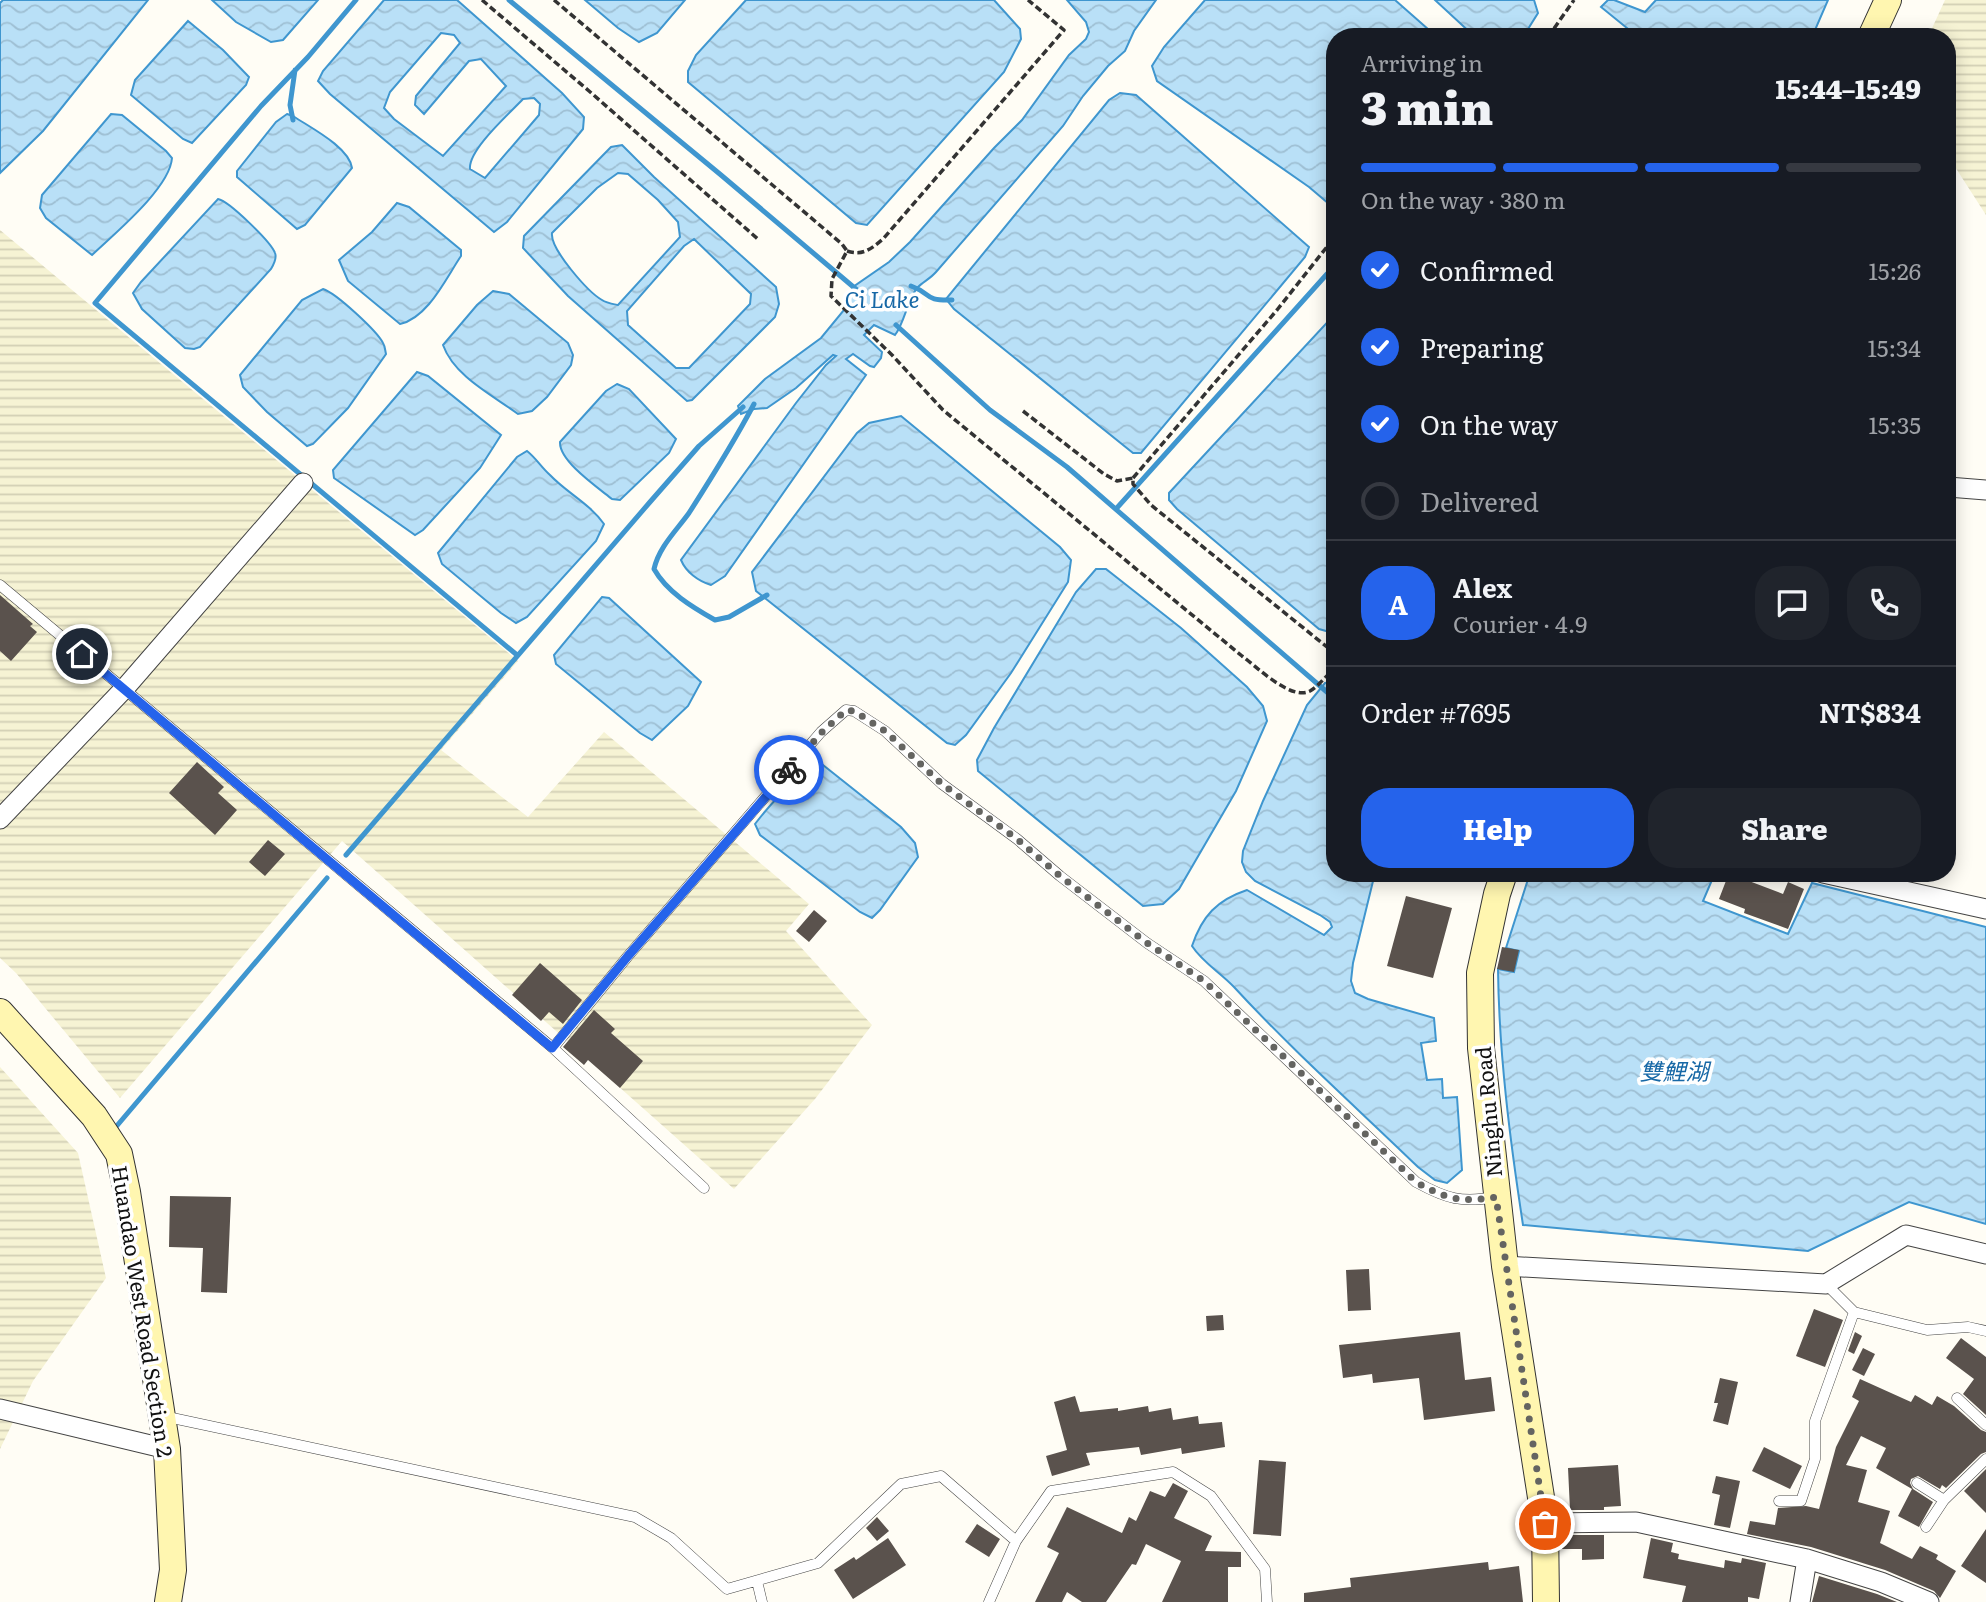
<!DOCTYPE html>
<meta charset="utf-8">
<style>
:root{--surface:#171b24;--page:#20242c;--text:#f1f3f6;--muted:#9ea1a6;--line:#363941;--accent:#2563eb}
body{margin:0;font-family:Literata,"Noto Sans TC",serif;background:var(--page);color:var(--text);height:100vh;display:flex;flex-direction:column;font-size:26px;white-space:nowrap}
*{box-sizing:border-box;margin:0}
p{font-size:23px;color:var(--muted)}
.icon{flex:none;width:38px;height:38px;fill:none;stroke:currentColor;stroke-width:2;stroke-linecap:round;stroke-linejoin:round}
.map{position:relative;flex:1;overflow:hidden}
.side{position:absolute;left:1326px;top:28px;width:630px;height:854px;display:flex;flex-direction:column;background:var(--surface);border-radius:28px;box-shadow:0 4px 18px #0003}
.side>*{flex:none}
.pin{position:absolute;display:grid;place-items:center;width:60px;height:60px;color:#fff;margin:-30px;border:4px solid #fff;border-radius:50%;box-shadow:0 2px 7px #0007}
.courier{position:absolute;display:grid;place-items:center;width:70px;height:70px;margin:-35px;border:5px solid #2563eb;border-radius:50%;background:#fff;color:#222;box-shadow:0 2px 9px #0007}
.head em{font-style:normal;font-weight:800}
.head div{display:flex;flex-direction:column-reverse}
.head{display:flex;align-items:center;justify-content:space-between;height:119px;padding:0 35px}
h1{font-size:46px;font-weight:800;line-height:52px}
.bar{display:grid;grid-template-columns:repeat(4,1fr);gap:10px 7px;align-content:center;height:84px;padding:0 35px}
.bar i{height:9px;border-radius:5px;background:var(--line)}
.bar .on{background:var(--accent)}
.bar p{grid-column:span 4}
.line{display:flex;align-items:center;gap:18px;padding:0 35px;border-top:2px solid var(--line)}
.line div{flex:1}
.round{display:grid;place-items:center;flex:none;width:74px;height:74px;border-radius:28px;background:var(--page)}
ol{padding:0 35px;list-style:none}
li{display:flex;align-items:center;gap:21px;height:77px}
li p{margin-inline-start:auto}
li .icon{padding:7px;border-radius:50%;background:var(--accent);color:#fff;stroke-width:4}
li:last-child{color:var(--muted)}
li i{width:38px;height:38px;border:4px solid var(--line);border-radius:50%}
.action{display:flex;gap:14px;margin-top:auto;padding:14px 35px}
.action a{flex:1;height:80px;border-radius:28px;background:var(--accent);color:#fff;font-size:28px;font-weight:800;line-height:80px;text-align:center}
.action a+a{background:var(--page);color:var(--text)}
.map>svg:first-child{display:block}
.farmland{fill:url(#farmland-rules)}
.water{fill:url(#water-waves);stroke:#3f96cf;stroke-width:2;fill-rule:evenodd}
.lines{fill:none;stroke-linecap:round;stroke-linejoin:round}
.stream{stroke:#3f96cf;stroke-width:5}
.building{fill:#5a524d}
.lane-casing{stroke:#444;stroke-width:11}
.street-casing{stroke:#444;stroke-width:21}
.secondary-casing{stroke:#333;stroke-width:28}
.path{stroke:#333;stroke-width:3.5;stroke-dasharray:7 3.5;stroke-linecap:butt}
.lane{stroke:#fff;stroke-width:10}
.street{stroke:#fff;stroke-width:19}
.secondary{stroke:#fff6b0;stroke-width:26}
.done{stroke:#646461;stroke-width:7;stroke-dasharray:0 12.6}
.route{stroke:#2563eb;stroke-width:9}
.labels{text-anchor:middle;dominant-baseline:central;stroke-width:7;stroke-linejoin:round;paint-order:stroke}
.street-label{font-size:21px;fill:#111;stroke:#fff}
.water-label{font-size:23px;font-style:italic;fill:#1768a6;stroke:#fff}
</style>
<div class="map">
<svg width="1986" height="1602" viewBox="0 0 1986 1602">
<defs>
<pattern id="farmland-rules" width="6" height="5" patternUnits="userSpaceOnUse" patternTransform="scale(1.75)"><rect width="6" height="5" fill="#f6f3d4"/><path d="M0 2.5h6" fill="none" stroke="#d2cfb5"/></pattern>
<pattern id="water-waves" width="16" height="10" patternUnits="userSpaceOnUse" patternTransform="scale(1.75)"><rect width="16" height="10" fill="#b9e0f7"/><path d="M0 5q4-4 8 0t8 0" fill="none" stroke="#9ebfd3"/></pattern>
</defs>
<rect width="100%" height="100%" fill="#fffdf5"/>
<path class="farmland" d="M1945 0H1986V215L1948 156V37H1928Z
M0 230 518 661 441 750 528 817 604 732 809 904 786 931 872 1025 815 1099 734 1189 342 841 120 1098 16 973 0 958Z
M0 1067 78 1153 106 1278 33 1381 0 1449Z"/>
<path class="water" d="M3 0H148L43 131 0 173V3Z
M212 0H318L283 40 271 42 236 22Z
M384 0H457L562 93 584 117 583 129 507 222 494 232 330 94 318 81 323 71ZM441 33 454 35 460 43 416 96 415 105 424 114 469 61 481 59 506 86 443 156 394 119 384 108 390 92ZM534 98 540 104 539 115 485 178 470 169C468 150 509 114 523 99Z
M585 0H685L657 33 639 42 618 28Z
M746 0H994L1020 29 1021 39 1004 72 867 225 856 223 688 82V71L696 55Z
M1067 0H1156L1134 31 1125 51 1108 66 1083 96 1063 126 936 272C931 278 923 282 918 287 908 297 905 322 895 335L874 325 864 335 882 352 881 358 874 367 870 366 853 354 846 359 866 375 725 576 711 585C698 581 686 572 681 560L796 403 826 365 836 356 833 355 796 388 767 408 754 409 741 414 738 406 765 379 821 338 844 310 853 287 889 262 910 242 994 148 1022 120 1069 55 1086 39 1089 32 1086 22Z
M1205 0H1395L1437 37H1335V209L1309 187 1157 81 1152 66 1164 47Z
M1435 0H1534L1538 13 1523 37H1475Z
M1608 0H1614L1645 12 1656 0H1828L1812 37H1638L1601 7Z
M188 21 223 50 249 77 246 85 192 143 183 139 131 95 135 80Z
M1120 93 1136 95 1309 247 1305 257 1141 453H1133L954 309 946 299 1109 100Z
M111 114 122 115 166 151 172 158C170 188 114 234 92 255L46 218 40 208 42 195Z
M287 114 293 116C311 128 349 147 352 168L305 225 297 229 237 177V171L276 122Z
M622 145 654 177 776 287 779 304 775 317 692 400 687 401 568 296 523 248 524 236 611 147ZM618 173 628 174 658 200 678 222 680 237 618 305C613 304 606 303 602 300 588 292 550 249 552 233L597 188ZM694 239 751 294 750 304 689 368H676L628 325 627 311 684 246Z
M218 199C229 201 271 242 275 253 277 258 274 264 271 269L200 347 194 349 185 348 142 309 133 293 141 282Z
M397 203 409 207 461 250V256C446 278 428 318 400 324L348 281 339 260 372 232Z
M323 289C336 293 377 331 383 343 385 346 385 350 386 354L348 408 313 444 307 446 267 412 243 387 240 375 302 300Z
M493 291 509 294 568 343 573 355 571 365 547 397 532 411 518 414C492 395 454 376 443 345L477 305Z
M1335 314V632L1333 633 1319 629 1177 509 1169 500V493Z
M417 372 428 376 501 435 480 468 423 530 415 535 334 478 333 470Z
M617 384 629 389 676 439 669 453 620 500 612 499C597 487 559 461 560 442L606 391Z
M901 416 1060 547 1071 560 1068 582 1011 673 966 735 955 745 947 743 756 591 752 572 857 433 869 423Z
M527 451C536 458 541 467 550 475 567 493 589 503 604 524L596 541 527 617 516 623 501 613 442 564 438 553 517 457Z
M1096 569H1106L1181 628 1247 687 1263 706 1267 721 1236 791 1179 889 1163 904 1143 906 978 771 977 760 994 728 1076 592Z
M602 597 609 598 701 682 688 706 652 740 640 733 556 664 554 655Z
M1331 682 1335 683V873H1375L1353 963 1351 981 1355 993 1368 999 1434 1018 1436 1041 1421 1043 1427 1080 1442 1079 1443 1098 1457 1097 1462 1170 1447 1183 1435 1180 1418 1167C1356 1107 1292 1050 1234 987 1220 972 1203 963 1192 946 1202 916 1217 900 1247 890L1324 935 1332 927 1330 922 1320 915 1255 881 1246 872 1242 862 1243 851 1263 801 1307 705 1325 683Z
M823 765 901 827 915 843 918 857 880 910 872 918 860 912 760 835 755 824C772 802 797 773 823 765Z
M1530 873H1715L1703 901 1788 934 1812 883 1986 927V1224L1909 1202 1808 1251 1523 1225C1510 1140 1499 1055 1498 969L1514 972 1519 951 1506 948Z"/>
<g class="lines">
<path class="stream" d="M356 0 308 57 261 106 95 303 517 655
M509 0 721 175 857 290
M293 120 290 105 295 70
M911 286C933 294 923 301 952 300
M896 325 990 410 1067 467 1335 699
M754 404C734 442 712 477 689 513 676 531 659 547 654 569 667 592 692 607 715 620L729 617 767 595
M1116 509 1327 274
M346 855 650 502 699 446 743 407
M115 1128 327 878"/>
</g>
<path class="building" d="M0 595 33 624 30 626 37 632 11 661 0 651Z
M197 762 224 787 218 793 237 810 215 835 169 793Z
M268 840 285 854 265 876 249 862Z
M1729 873H1752L1749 881 1783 894 1788 882 1804 889 1788 929 1744 913 1745 909 1719 899Z
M1406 896 1452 908 1433 978 1387 966Z
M814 910 827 921 809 942 796 931Z
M1502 947 1519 950 1514 972 1497 969Z
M540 963 582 1000 563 1024 549 1012 541 1021 512 995Z
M594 1010 615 1029 611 1033 643 1061 620 1088 588 1060 584 1065 563 1047Z
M170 1196 231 1197 227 1293 201 1292 203 1248 169 1247Z
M1369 1269 1371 1310 1348 1311 1346 1270Z
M1814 1309 1843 1320 1825 1367 1796 1356Z
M1223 1315 1224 1330 1207 1331 1206 1316Z
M1460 1332 1465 1380 1491 1377 1495 1411 1424 1420 1419 1378 1373 1383 1372 1374 1343 1378 1339 1345Z
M1855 1332 1862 1336 1854 1354 1848 1351Z
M1961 1338 1986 1357V1415L1963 1394 1974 1379 1946 1358Z
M1863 1348 1875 1354 1864 1376 1852 1370Z
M1720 1378 1738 1382 1728 1425 1713 1421 1718 1403H1714Z
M1860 1379 1911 1402 1915 1395 1932 1405 1937 1396 1954 1406 1981 1430 1986 1432V1452L1981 1454 1946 1488 1942 1485 1940 1489 1918 1476 1911 1479 1910 1483 1913 1489 1933 1502 1919 1527 1898 1516 1912 1489 1876 1468 1886 1448 1861 1436 1846 1465 1867 1470 1858 1502 1890 1511 1880 1543 1912 1559 1920 1546 1938 1555 1936 1559 1956 1571 1940 1598 1934 1591 1885 1570 1811 1547 1747 1534 1750 1521 1775 1525 1778 1508 1806 1506 1819 1509 1836 1447 1859 1401 1852 1397Z
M1075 1396 1080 1412 1118 1408V1411L1148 1406 1149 1412 1171 1408 1173 1420 1198 1416 1199 1424 1222 1422 1225 1447 1182 1454 1181 1448 1141 1455 1139 1447 1086 1453 1090 1465 1052 1476 1046 1456 1067 1450 1054 1402Z
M1764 1447 1802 1466 1790 1489 1752 1471Z
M1259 1460 1286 1462 1281 1536 1253 1534Z
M1618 1465 1621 1506 1604 1507V1510H1570L1568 1468Z
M1986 1469V1513L1964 1491Z
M1716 1476 1740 1481 1730 1528 1714 1525 1720 1495 1712 1493Z
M1173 1483 1188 1491 1174 1518 1212 1536 1205 1551 1241 1552V1567H1228V1602H1162L1181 1561 1146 1544 1136 1565 1132 1564 1106 1602H1082L1067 1592 1062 1602H1035L1059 1553 1047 1547 1067 1507 1122 1533 1129 1517 1136 1521 1150 1491 1165 1497Z
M877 1517 889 1531 877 1541 866 1528Z
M977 1524 1000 1539 989 1557 965 1542Z
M1986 1529V1583L1961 1566Z
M1561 1535H1604V1559L1582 1560V1549H1562Z
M888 1538 906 1565 853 1599 834 1570 854 1557 856 1560Z
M1651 1538 1673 1543 1671 1552 1679 1554 1678 1559 1724 1568 1725 1560 1741 1563 1742 1558 1766 1563 1759 1599 1748 1597V1602H1682L1686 1586 1643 1578Z
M1488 1562 1489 1570 1519 1566 1523 1602H1304V1593L1351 1587 1350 1578Z
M1819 1576 1877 1594 1897 1602H1812Z"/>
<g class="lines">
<defs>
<path id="lane" d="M0 585 553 1048 704 1188
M553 1048 628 956 821 732 846 710 854 711 885 731 942 784 1017 839 1060 876 1147 943 1204 981 1416 1182C1447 1199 1461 1203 1496 1197
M1826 1284 1854 1312 1927 1330 1968 1327 1986 1331
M1957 1398 1986 1425
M163 1416 635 1517 671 1538 727 1589 818 1563 901 1484 941 1476 1016 1541 1051 1491 1173 1472 1211 1496 1265 1569 1267 1602
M1917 1483 1944 1500
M1779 1501H1801L1815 1459V1421L1854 1312
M1926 1527 1944 1500 1986 1459
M757 1581 762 1602
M989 1602 1016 1541"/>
<path id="street" d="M1948 487 1986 490
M0 819 124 689 303 483
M1823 873 1986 909
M1505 1266 1826 1284 1906 1235 1986 1254
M0 1409 167 1449
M1545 1523 1636 1522 1807 1559 1881 1582 1929 1602
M1800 1602 1807 1559"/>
<path id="secondary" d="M1871 37 1888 0
M1504 873 1497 894 1480 973 1481 1048 1505 1266 1545 1523 1546 1602
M0 1012 94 1116 119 1154 127 1192 167 1449 173 1570 168 1602"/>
</defs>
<use href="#lane" class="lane-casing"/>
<use href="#street" class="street-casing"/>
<use href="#secondary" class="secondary-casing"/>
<path class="path" d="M482 0 589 91 759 240
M554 0 842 244 847 251 832 279 831 296 892 355 943 410 1242 656C1257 667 1291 701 1310 691 1319 686 1326 675 1335 669
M1548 37 1574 0
M847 251C863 256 871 249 883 239L1064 30 1028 0
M1023 411 1104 474 1117 481 1133 478V484L1151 505 1332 651 1335 658
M1133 478 1277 310 1330 243 1335 241"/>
<use href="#lane" class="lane"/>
<use href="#street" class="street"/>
<use href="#secondary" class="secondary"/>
</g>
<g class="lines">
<path class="done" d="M789 770 821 733 846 710 854 711 885 731 942 784 1017 839 1060 876 1147 943 1204 981 1416 1182C1446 1199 1461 1203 1496 1197L1545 1524"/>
<path class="route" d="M82 654 552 1048 628 956 789 770"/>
</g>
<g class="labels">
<g class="street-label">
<text transform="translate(1487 1112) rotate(-95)">Ninghu Road</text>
<text transform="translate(144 1311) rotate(81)">Huandao West Road Section 2</text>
</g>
<g class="water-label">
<text x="882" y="298">Ci Lake</text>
<text x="1674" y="1070">雙鯉湖</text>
</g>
</g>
</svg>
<div class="pin" style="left:1545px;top:1524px;background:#ea580c"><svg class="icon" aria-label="bag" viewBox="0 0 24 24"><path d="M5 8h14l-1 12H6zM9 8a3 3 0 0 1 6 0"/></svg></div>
<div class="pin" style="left:82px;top:654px;background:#1f2937"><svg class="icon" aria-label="home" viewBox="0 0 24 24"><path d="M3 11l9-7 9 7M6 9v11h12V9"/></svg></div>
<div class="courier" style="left:789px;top:770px"><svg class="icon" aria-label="bike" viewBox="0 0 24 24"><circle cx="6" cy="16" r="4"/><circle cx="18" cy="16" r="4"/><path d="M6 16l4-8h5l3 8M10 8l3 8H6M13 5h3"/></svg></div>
<section class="side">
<div class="head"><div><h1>3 min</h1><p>Arriving in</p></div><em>15:44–15:49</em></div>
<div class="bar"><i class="on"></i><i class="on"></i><i class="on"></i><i></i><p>On the way · 380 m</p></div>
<ol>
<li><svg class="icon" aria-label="check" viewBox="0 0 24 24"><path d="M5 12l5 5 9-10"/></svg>Confirmed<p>15:26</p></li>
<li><svg class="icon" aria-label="check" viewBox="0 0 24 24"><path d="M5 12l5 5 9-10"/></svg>Preparing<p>15:34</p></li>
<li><svg class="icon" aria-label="check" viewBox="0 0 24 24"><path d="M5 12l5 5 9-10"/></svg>On the way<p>15:35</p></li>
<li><i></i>Delivered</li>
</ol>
<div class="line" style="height:126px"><b class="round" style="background:var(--accent);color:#fff">A</b><div><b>Alex</b><p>Courier · 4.9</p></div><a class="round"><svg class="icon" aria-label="chat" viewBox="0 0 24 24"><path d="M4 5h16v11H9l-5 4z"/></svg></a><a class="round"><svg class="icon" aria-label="phone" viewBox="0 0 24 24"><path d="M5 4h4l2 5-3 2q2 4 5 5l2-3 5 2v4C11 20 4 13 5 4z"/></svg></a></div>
<div class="line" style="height:91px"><div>Order #7695</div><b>NT$834</b></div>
<div class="action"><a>Help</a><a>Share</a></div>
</section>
</div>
